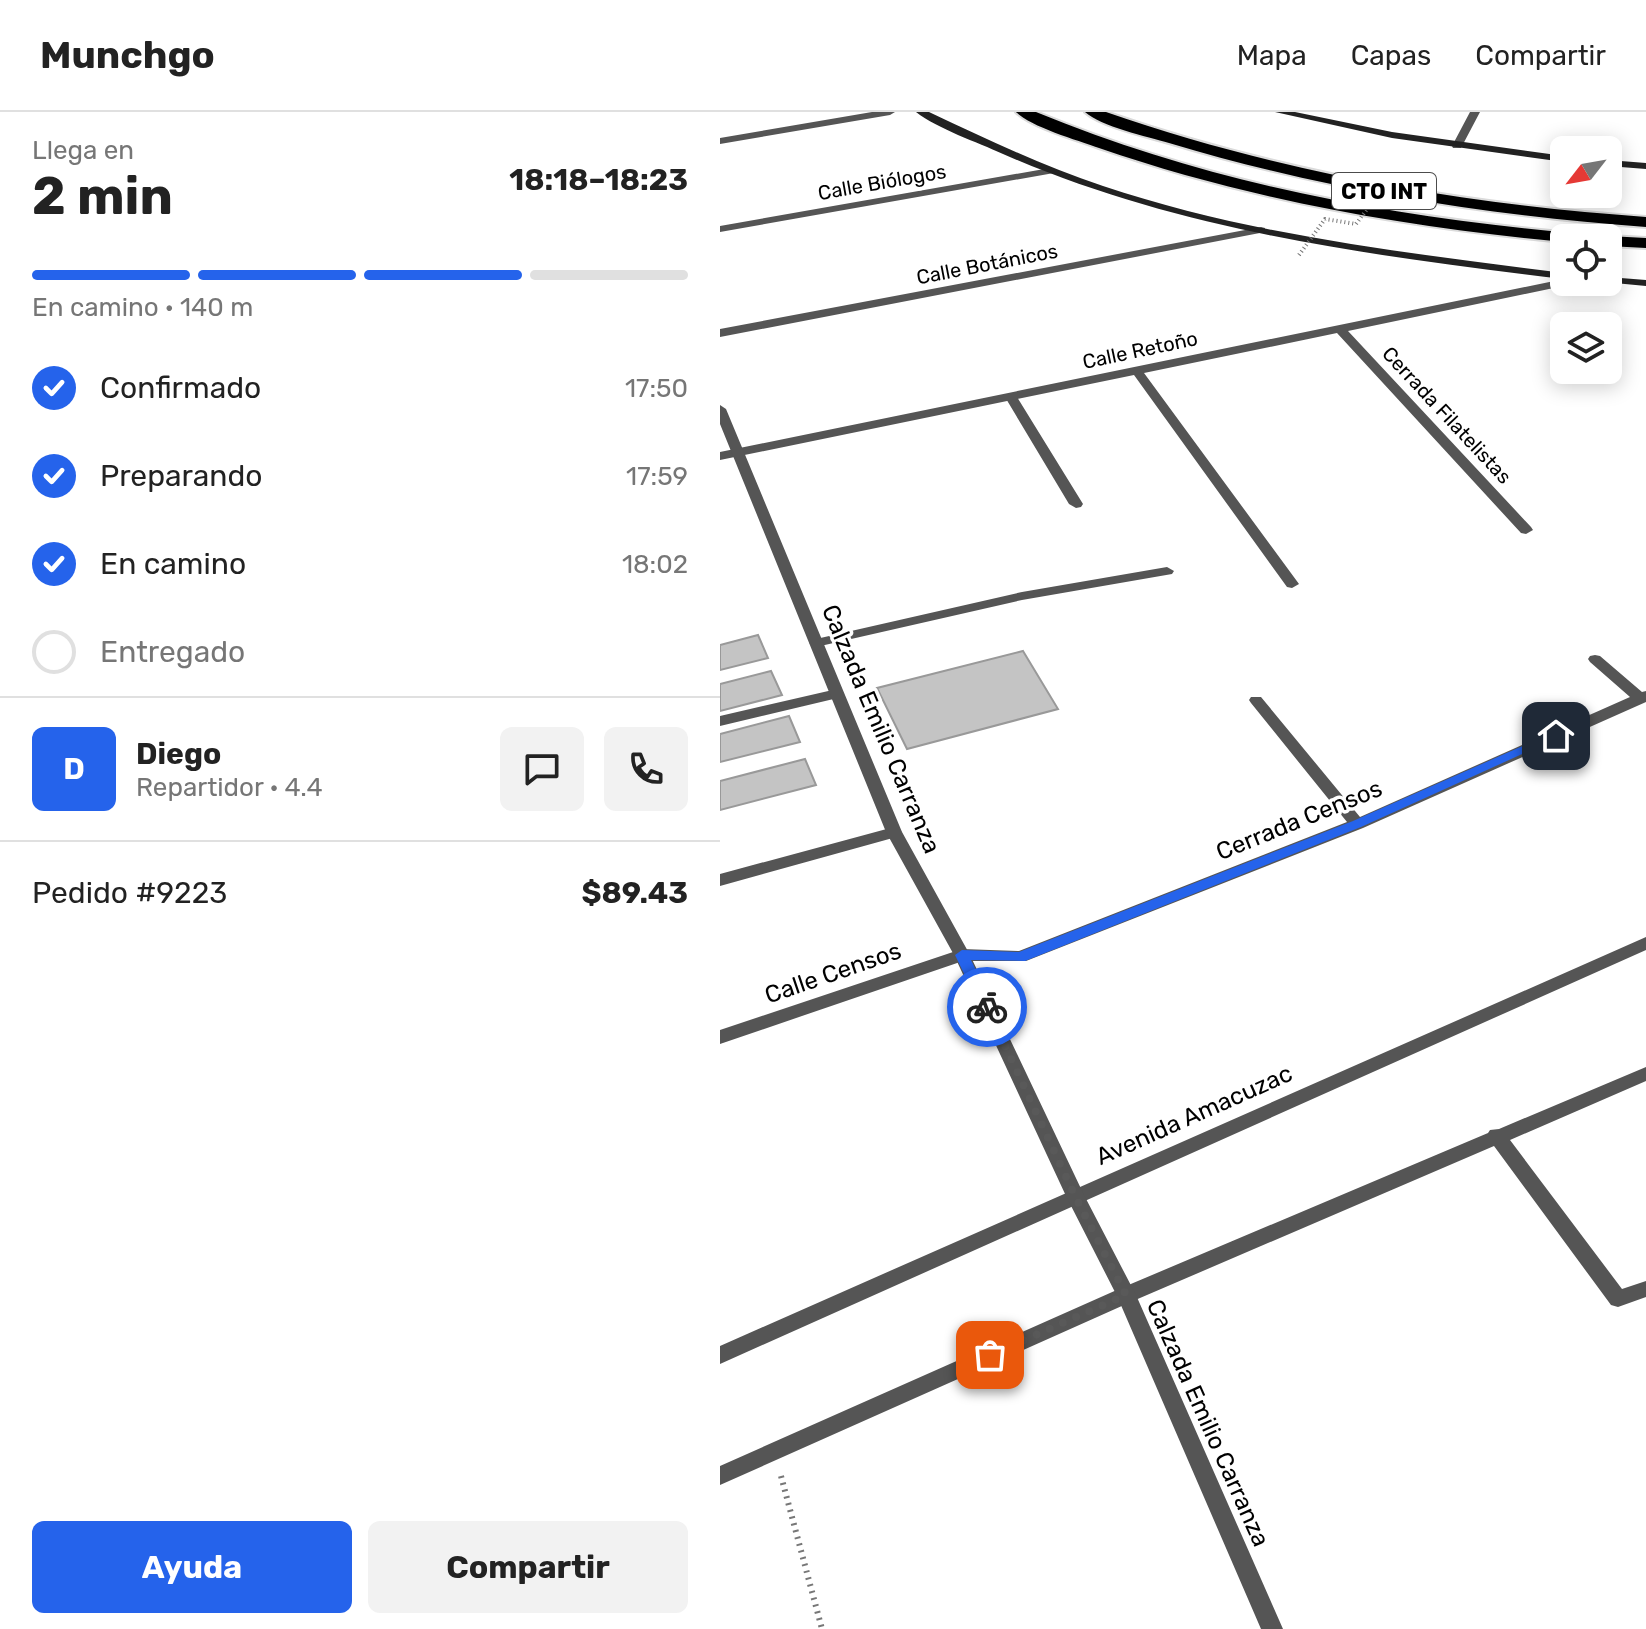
<!DOCTYPE html>
<html lang="es">
<meta charset="utf-8">
<style>
:root{--surface:#fff;--page:#f2f2f2;--text:#222;--muted:#767676;--line:#e0e0e0;--accent:#2563eb}
body{margin:0;font-family:Rubik,sans-serif;background:var(--page);color:var(--text);height:100vh;display:flex;flex-direction:column;font-size:30px;white-space:nowrap}
*{box-sizing:border-box;margin:0}
p{font-size:26px;color:var(--muted)}
.icon{flex:none;width:44px;height:44px;fill:none;stroke:currentColor;stroke-width:2;stroke-linecap:round;stroke-linejoin:round}
.map{position:relative;flex:1;overflow:hidden}
.sheet{display:flex;flex-direction:column;background:var(--surface);width:720px}
.sheet>*{flex:none}
.needle{width:52px;rotate:239deg}
.buttons{position:absolute;left:830px;top:24px;display:grid;gap:16px}
.buttons a{display:grid;place-items:center;width:72px;height:72px;border-radius:12px;background:var(--surface);box-shadow:0 4px 20px #0003;font-size:40px}
.pin{position:absolute;display:grid;place-items:center;width:68px;height:68px;color:#fff;margin:-34px;border-radius:16px;box-shadow:0 4px 12px #0006}
.courier{position:absolute;display:grid;place-items:center;width:80px;height:80px;margin:-40px;border:6px solid #2563eb;border-radius:50%;background:#fff;color:#222;box-shadow:0 2px 10px #0007}
.headline em{font-style:normal;font-weight:700}
.headline div{display:flex;flex-direction:column-reverse}
.headline{display:flex;align-items:center;justify-content:space-between;height:136px;padding:0 32px}
h1{font-size:52px;font-weight:700;line-height:60px}
.bar{display:grid;grid-template-columns:repeat(4,1fr);gap:12px 8px;align-content:center;height:96px;padding:0 32px}
.bar i{height:10px;border-radius:6px;background:var(--line)}
.bar .current{background:var(--accent)}
.bar p{grid-column:span 4}
.line{display:flex;align-items:center;gap:20px;padding:0 32px;border-top:2px solid var(--line)}
.line div{flex:1}
.round{display:grid;place-items:center;flex:none;width:84px;height:84px;border-radius:12px;background:var(--page)}
ol{padding:0 32px;list-style:none}
li{display:flex;align-items:center;gap:24px;height:88px}
li p{margin-inline-start:auto}
li .icon{padding:8px;border-radius:50%;background:var(--accent);color:#fff;stroke-width:4}
li:last-child{color:var(--muted)}
li i{width:44px;height:44px;border:4px solid var(--line);border-radius:50%}
.primary-button{display:flex;gap:16px;margin-top:auto;padding:16px 32px}
.primary-button a{flex:1;height:92px;border-radius:12px;background:var(--accent);color:#fff;font-size:32px;font-weight:700;line-height:92px;text-align:center}
.primary-button a+a{background:var(--page);color:var(--text)}
header{display:flex;align-items:center;gap:48px;box-sizing:border-box;height:112px;padding:0 40px;background:var(--surface);border-bottom:2px solid var(--line)}
header strong{font-size:38px}
nav{display:flex;gap:44px;margin-inline-start:auto;font-size:28px}
main{display:flex;flex:1;min-height:0}
.map>svg:first-child{display:block}
.building{fill:#c4c4c4;stroke:#999;stroke-width:2}
.lines{fill:none;stroke-linecap:round;stroke-linejoin:round}
.motorway-casing{stroke:#dbdbdb;stroke-width:4}
.path{stroke:#777;stroke-width:6;stroke-dasharray:2 5;stroke-linecap:butt}
.service{fill:#555;fill-rule:evenodd}
.minor{fill:#555;fill-rule:evenodd}
.tertiary{fill:#555;fill-rule:evenodd}
.secondary{fill:#222;fill-rule:evenodd}
.motorway{fill:#000;fill-rule:evenodd}
.path-bridge{stroke:#777;stroke-width:4;stroke-dasharray:1 3;stroke-linecap:butt}
.route{fill:#2563eb}
.done{stroke:#595959;stroke-width:8;stroke-dasharray:0 14.4}
.labels{text-anchor:middle;dominant-baseline:central;stroke-width:7;stroke-linejoin:round;paint-order:stroke}
.far-street-label{font-size:20px;fill:#000;stroke:#fff}
.shield{fill:#fff;stroke:#4c4c4c;stroke-width:2}
.shield-label{font-size:22px;font-weight:bold;fill:#000}
.street-label{font-size:24px;fill:#000;stroke:#fff}
</style>
<header>
<strong>Munchgo</strong>
<nav><a>Mapa</a><a>Capas</a><a>Compartir</a></nav>
</header>
<main>
<section class="sheet">
<div class="headline"><div><h1>2 min</h1><p>Llega en</p></div><em>18:18–18:23</em></div>
<div class="bar"><i class="current"></i><i class="current"></i><i class="current"></i><i></i><p>En camino · 140 m</p></div>
<ol>
<li><svg class="icon" aria-label="check" viewBox="0 0 24 24"><path d="M5 12l5 5 9-10"/></svg>Confirmado<p>17:50</p></li>
<li><svg class="icon" aria-label="check" viewBox="0 0 24 24"><path d="M5 12l5 5 9-10"/></svg>Preparando<p>17:59</p></li>
<li><svg class="icon" aria-label="check" viewBox="0 0 24 24"><path d="M5 12l5 5 9-10"/></svg>En camino<p>18:02</p></li>
<li><i></i>Entregado</li>
</ol>
<div class="line" style="height:144px"><b class="round" style="background:var(--accent);color:#fff">D</b><div><b>Diego</b><p>Repartidor · 4.4</p></div><a class="round"><svg class="icon" aria-label="chat" viewBox="0 0 24 24"><path d="M4 5h16v11H9l-5 4z"/></svg></a><a class="round"><svg class="icon" aria-label="phone" viewBox="0 0 24 24"><path d="M5 4h4l2 5-3 2q2 4 5 5l2-3 5 2v4C11 20 4 13 5 4z"/></svg></a></div>
<div class="line" style="height:104px"><div>Pedido #9223</div><b>$89.43</b></div>
<div class="primary-button"><a>Ayuda</a><a>Compartir</a></div>
</section>
<div class="map">
<svg width="926" height="1517" viewBox="0 0 926 1517">
<rect width="100%" height="100%" fill="#fff"/>
<path class="building" d="M38 523 48 546 0 558V533Z
M303 539 338 597 187 637 157 576Z
M51 559 62 583 0 599V572Z
M69 604 80 630 0 650V622Z
M85 647 96 673 0 698V669Z"/>
<g class="lines">
<defs>
<path id="motorway" d="M296 0H316C488 71 667 104 852 121L860 126H844V130C685 115 530 88 379 36 357 28 311 15 296 0Z
M365 0H386C562 61 741 92 926 105V115C764 103 605 78 449 31 428 25 380 14 365 0Z
M888 124 926 126V136L888 134V126H882Z"/>
</defs>
<use href="#motorway" class="motorway-casing"/>
<path class="path" d="M61 1364 102 1517"/>
<path class="service" d="M291 281 297 285 363 392 361 395 356 396 349 392 285 285Z
M447 455 454 459 452 462 302 488 96 535 89 531 96 527 302 480Z
M174 715 182 720 180 724 0 774V762Z"/>
<path class="minor" d="M152 0H175L170 3 0 32V26Z
M750 0H760L741 36H733L732 34Z
M330 56 335 59 334 61 0 120V114Z
M541 115 545 116V120L0 225V217Z
M844 167V170H854L848 173 628 219 811 415 813 418 806 422 801 421 617 221 424 261 579 472 572 476 567 475 414 263 0 348V340Z
M875 543 880 544 922 580 926 579V590L643 716 306 849H243L0 932V918L242 837 299 839 627 710 531 591 529 588 531 585H541L640 705 910 585 870 550 868 547 870 544Z
M117 577 122 579 124 582 122 585 0 614V604Z
M926 825V838L0 1252V1234Z
M926 955V969L790 1028 902 1177 926 1169V1185L898 1195 891 1193 774 1034 413 1189 0 1373V1354L399 1177 768 1021 770 1018 779 1017Z"/>
<path class="tertiary" d="M0 293 6 297 182 720 250 843 364 1083 416 1183 563 1517H541L397 1184 346 1084 234 843 166 720 0 312Z"/>
<path class="secondary" d="M196 0H209C266 27 323 54 383 74 532 124 689 141 844 161V167C654 144 461 120 283 42 257 30 218 17 196 0Z
M555 0H575L672 20 844 44V50L672 26Z
M888 48 926 51V57L888 54Z
M888 165 926 168V174L884 170H888Z"/>
<use href="#motorway" class="motorway"/>
<path class="path-bridge" d="M579 143 605 107 636 112 668 69"/>
</g>
<path class="route" d="M832 621 842 624 641 715 305 849 251 848 274 895 272 899H262L235 843 242 838 299 840 633 709Z"/>
<g class="lines">
<path class="done" d="M267 895 355 1084 406 1183 270 1243"/>
</g>
<g class="labels">
<g class="far-street-label">
<text transform="translate(162 70) rotate(-10)">Calle Biólogos</text>
<text transform="translate(267 152) rotate(-11)">Calle Botánicos</text>
<text transform="translate(420 238) rotate(-12)">Calle Retoño</text>
<text transform="translate(727 303) rotate(47)">Cerrada Filatelistas</text>
</g>
<rect class="shield" x="612" y="61" width="104" height="36" rx="6"/>
<g class="shield-label">
<text x="664" y="79">CTO INT</text>
</g>
<g class="street-label">
<text transform="translate(161 617) rotate(67)">Calzada Emilio Carranza</text>
<text transform="translate(579 708) rotate(-22)">Cerrada Censos</text>
<text transform="translate(113 861) rotate(-19)">Calle Censos</text>
<text transform="translate(474 1003) rotate(-24)">Avenida Amacuzac</text>
<text transform="translate(488 1311) rotate(66)">Calzada Emilio Carranza</text>
</g>
</g>
</svg>
<div class="buttons">
<a><svg class="needle" viewBox="-14 -14 28 28"><path d="M0-13l5 13h-10z" fill="#e53935"/><path d="M0 13l5-13h-10z" fill="#767676"/></svg></a>
<a><svg class="icon" aria-label="locate" viewBox="0 0 24 24"><circle cx="12" cy="12" r="6"/><path d="M12 2v4M12 18v4M2 12h4M18 12h4"/></svg></a>
<a><svg class="icon" aria-label="layers" viewBox="0 0 24 24"><path d="M12 4l9 5-9 5-9-5zM3 14l9 5 9-5"/></svg></a>
</div>
<div class="pin" style="left:270px;top:1243px;background:#ea580c"><svg class="icon" aria-label="bag" viewBox="0 0 24 24"><path d="M5 8h14l-1 12H6zM9 8a3 3 0 0 1 6 0"/></svg></div>
<div class="pin" style="left:836px;top:624px;background:#1f2937"><svg class="icon" aria-label="home" viewBox="0 0 24 24"><path d="M3 11l9-7 9 7M6 9v11h12V9"/></svg></div>
<div class="courier" style="left:267px;top:895px"><svg class="icon" aria-label="bike" viewBox="0 0 24 24"><circle cx="6" cy="16" r="4"/><circle cx="18" cy="16" r="4"/><path d="M6 16l4-8h5l3 8M10 8l3 8H6M13 5h3"/></svg></div>
</div>
</main>
